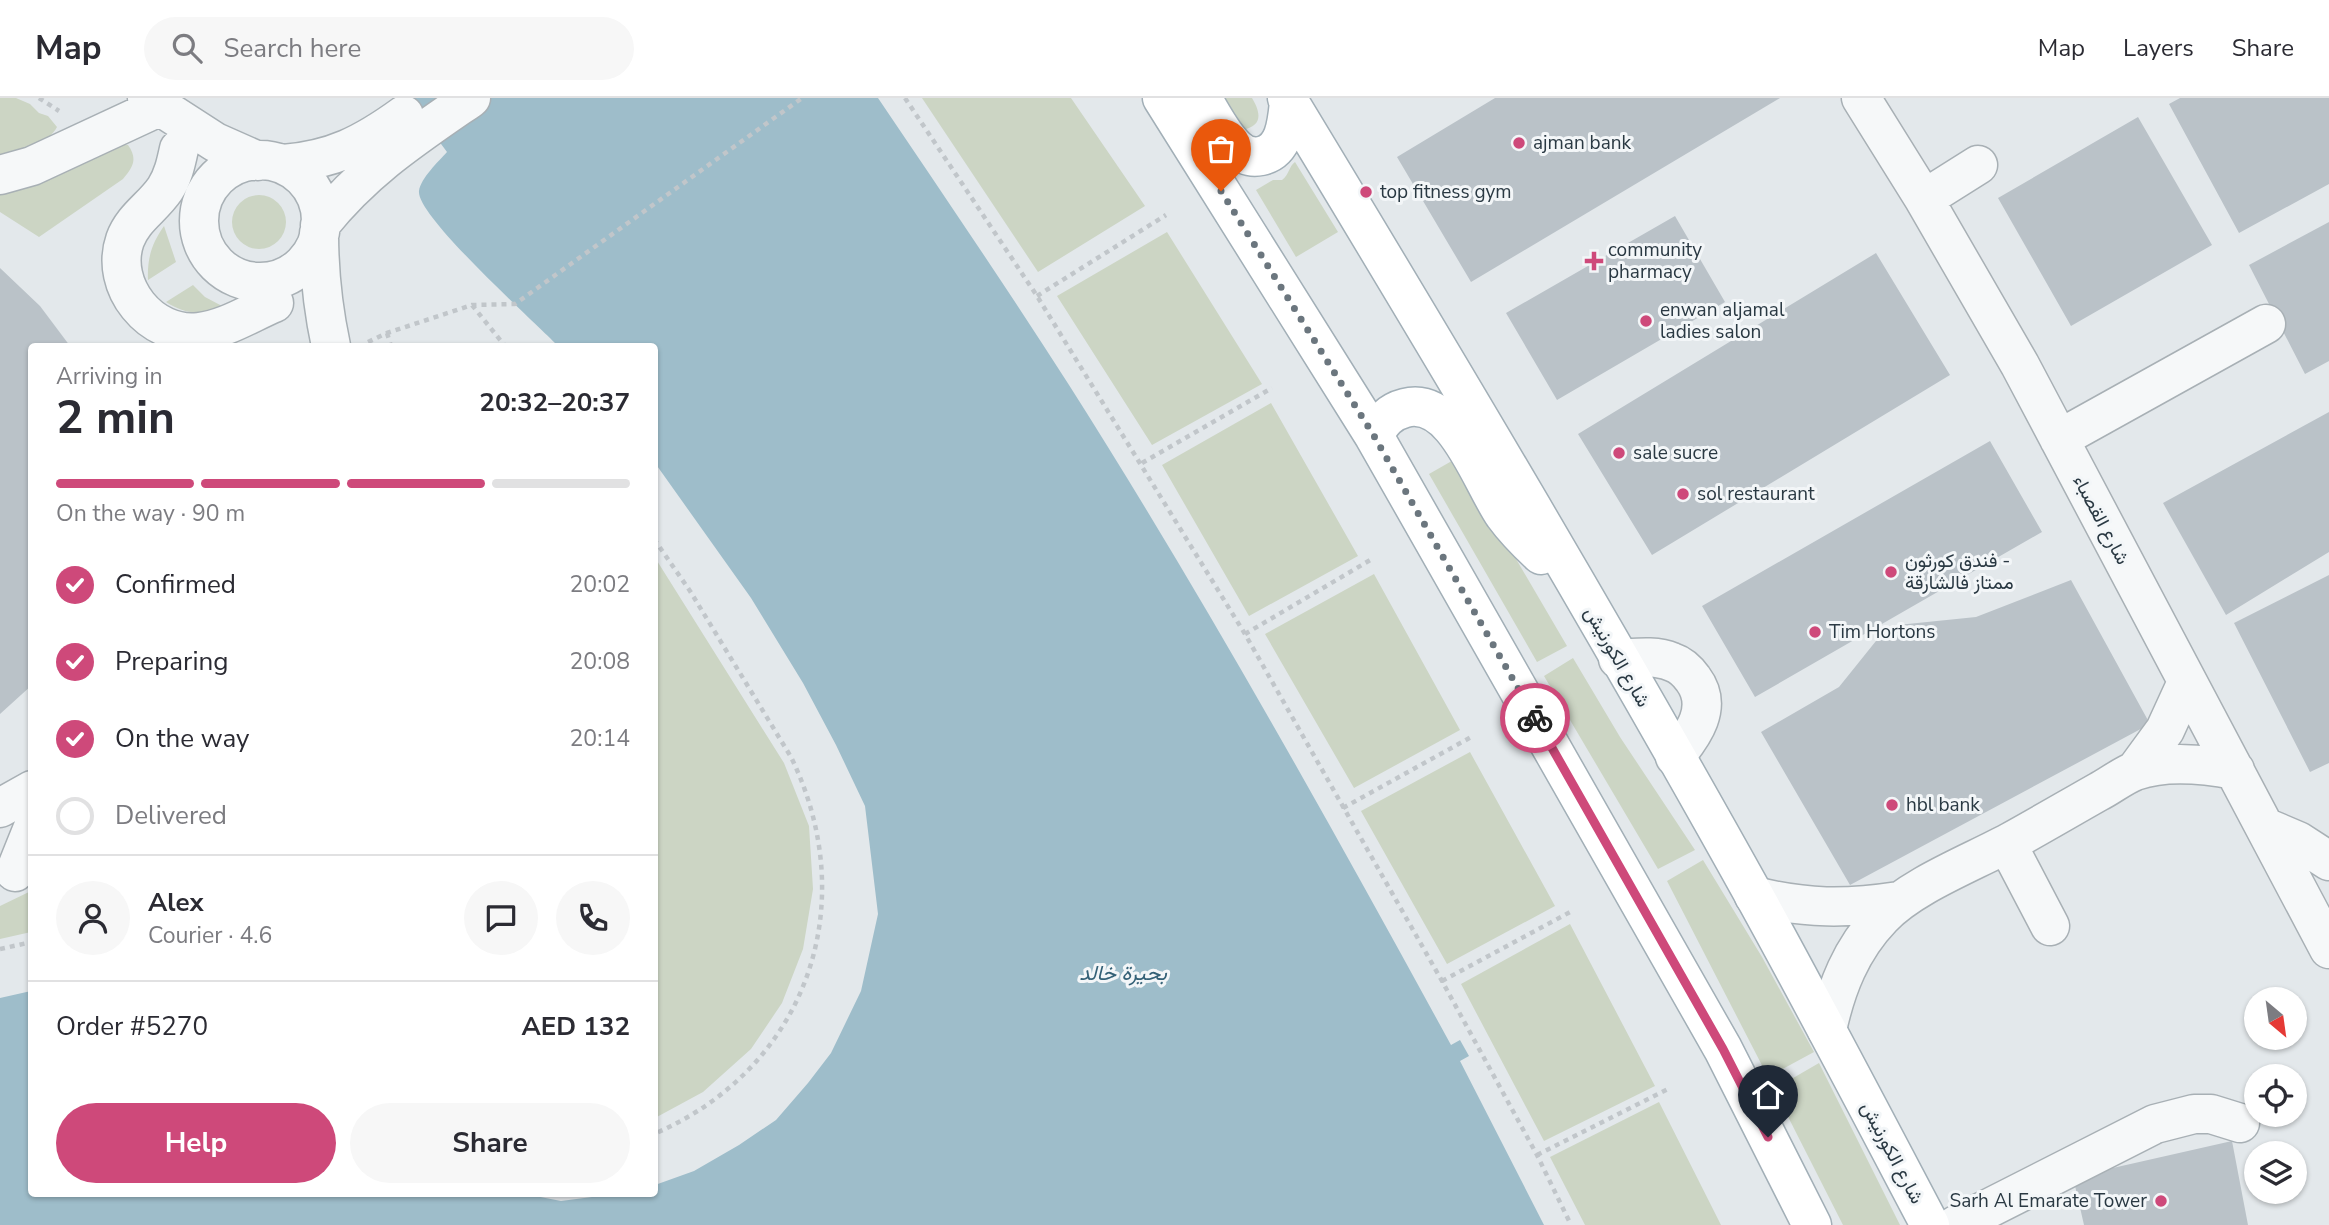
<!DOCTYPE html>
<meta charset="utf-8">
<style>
:root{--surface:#fff;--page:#f7f7f7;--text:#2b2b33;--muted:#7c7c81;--line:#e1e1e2;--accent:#ce497a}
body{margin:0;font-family:"Nunito Sans",Vazirmatn,sans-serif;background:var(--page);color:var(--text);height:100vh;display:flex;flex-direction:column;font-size:26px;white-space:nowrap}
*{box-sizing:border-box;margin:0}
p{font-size:23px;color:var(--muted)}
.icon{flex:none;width:38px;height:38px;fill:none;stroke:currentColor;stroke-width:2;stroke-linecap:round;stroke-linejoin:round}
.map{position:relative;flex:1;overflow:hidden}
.panel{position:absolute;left:28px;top:245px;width:630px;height:854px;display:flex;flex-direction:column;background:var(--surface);border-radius:7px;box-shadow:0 2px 5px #0004}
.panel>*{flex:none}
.needle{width:46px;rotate:151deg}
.fabs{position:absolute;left:2244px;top:889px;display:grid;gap:14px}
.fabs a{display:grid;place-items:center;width:63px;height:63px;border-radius:50%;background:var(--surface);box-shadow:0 2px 5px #0004;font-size:35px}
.pin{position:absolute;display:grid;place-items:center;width:60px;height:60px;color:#fff;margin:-72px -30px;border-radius:50% 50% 50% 0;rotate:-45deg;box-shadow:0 0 7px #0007}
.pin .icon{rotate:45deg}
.courier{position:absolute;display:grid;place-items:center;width:70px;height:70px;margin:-35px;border:5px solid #ce497a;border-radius:50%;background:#fff;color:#222;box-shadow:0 2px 9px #0007}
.summary em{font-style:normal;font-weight:700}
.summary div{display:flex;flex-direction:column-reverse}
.summary{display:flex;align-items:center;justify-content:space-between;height:119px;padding:0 28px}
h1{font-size:46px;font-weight:700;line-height:52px}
.bar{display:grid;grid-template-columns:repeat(4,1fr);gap:10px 7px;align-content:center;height:84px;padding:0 28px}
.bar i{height:9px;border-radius:5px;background:var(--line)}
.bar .on{background:var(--accent)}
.bar p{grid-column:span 4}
.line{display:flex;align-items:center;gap:18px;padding:0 28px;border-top:2px solid var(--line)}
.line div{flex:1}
.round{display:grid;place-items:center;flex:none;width:74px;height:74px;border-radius:37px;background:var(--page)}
ol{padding:0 28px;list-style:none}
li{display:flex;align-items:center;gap:21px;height:77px}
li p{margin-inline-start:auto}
li .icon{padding:7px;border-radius:50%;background:var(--accent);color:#fff;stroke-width:4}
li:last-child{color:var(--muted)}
li i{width:38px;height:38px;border:4px solid var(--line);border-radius:50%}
.primary-button{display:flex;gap:14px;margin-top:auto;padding:14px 28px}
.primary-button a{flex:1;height:80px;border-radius:42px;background:var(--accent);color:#fff;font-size:28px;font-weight:700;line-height:80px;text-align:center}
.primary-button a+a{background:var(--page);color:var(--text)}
header{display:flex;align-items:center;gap:42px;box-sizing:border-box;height:98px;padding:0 35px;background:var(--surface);border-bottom:2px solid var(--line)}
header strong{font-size:33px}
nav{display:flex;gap:38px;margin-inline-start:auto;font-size:24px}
.search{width:490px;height:63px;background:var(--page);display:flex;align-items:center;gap:18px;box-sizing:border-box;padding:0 24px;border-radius:38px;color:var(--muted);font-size:26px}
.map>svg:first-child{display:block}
.green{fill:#ccd5c4}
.water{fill:#9ebdca}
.building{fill:#bac2c8}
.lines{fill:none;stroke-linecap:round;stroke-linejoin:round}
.minor-casing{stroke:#a8b0b5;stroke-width:41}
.major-casing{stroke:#a2afb7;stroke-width:41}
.path{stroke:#c1c6ca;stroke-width:4.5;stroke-dasharray:5 5;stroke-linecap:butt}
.minor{stroke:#f6f8f9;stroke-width:38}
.major{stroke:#fff;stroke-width:38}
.done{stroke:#6b767e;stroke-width:7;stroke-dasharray:0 12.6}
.route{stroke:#ce497a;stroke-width:9}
.poi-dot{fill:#ce497a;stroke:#f3f6f8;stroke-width:2.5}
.labels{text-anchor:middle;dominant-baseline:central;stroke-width:6;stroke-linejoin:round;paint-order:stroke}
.poi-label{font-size:19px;fill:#2a3943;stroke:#f3f6f8;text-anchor:start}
.street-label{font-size:19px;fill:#2a3943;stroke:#f3f6f8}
.water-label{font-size:21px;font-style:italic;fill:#346177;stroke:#f3f6f8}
</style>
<header>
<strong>Map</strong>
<div class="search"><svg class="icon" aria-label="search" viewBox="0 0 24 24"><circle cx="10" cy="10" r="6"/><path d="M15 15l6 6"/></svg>Search here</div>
<nav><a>Map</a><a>Layers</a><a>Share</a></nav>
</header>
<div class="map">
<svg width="2329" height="1127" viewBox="0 0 2329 1127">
<rect width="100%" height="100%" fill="#e3e8eb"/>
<path class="green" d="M0 0H16L30 6 39 15 48 18 57 29C50 44 16 58 0 62Z
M922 0H1071L1145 108 1038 174Z
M1215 0H1252C1261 15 1263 28 1242 32Z
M116 46 128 47C138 61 133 69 123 81L39 139 0 114V93Z
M1295 64 1338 134 1296 159 1256 92 1273 82H1282C1289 77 1289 68 1295 64Z
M232 124a27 27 0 1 1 54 0a27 27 0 1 1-54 0Z
M164 128 176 164 148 182C147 160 152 145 164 128Z
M1167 134 1262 286 1152 347 1057 198Z
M193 187 205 199 222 208C201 218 185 216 166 204Z
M1271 305 1358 458 1249 518 1162 367Z
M1457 360 1567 548 1537 564 1429 376Z
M654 458 784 665 809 728 813 791 803 851 782 905 751 951 703 994 655 1020Z
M1374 476 1460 632 1354 690 1265 536Z
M1573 560 1620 639 1695 752 1658 771 1544 578Z
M1470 654 1555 808 1447 866 1361 713Z
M1703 762 1762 859 1814 954 1768 979 1667 783Z
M31 793V834L0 841V808Z
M1570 826 1655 988 1544 1043 1461 886Z
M1819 965 1900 1127H1843L1774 991Z
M1659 1004 1721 1127H1585L1550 1059Z"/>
<path class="water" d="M407 0H878C942 95 1007 190 1069 287 1205 501 1329 724 1451 947L1460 942 1469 958 1460 963 1544 1127H0V900L31 893 32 1096H525L561 1103 615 1096H654L655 1087 694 1073 739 1047 776 1022 808 985 831 955 861 893 878 816 865 708 836 647 803 585 751 500 655 365 654 248H558C536 225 416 118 419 93 421 80 438 64 447 54Z"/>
<path class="building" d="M1495 0H1780L1471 184 1397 59Z
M2180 0H2329V86L2239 135 2169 6Z
M2138 19 2212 147 2071 228 1998 100Z
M1675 118 1725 204 1557 302 1506 215Z
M2329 124V263L2305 276 2249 167Z
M1876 155 1950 277 1652 457 1578 336Z
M0 170 40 208 70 248H32V587L0 616Z
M2329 314V454L2226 517 2163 405Z
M1990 343 2042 434 1755 599 1702 508Z
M2329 477V665L2310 674 2234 525Z
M2071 482 2150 626 1850 787 1761 634 1839 589 1888 528 1976 519Z
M2232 1043 2248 1127H2084L2073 1079Z"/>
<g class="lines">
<defs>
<path id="minor" d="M147 0 215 44 258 63
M1861 0 1924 101 2020 267 2329 851
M179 51C176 65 173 79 165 91 152 110 133 120 125 142 109 188 151 240 199 234 226 231 250 215 274 205
M199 123a61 61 0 1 1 122 0a61 61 0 1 1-122 0Z
M283 66C333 62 364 46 404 17
M0 77 32 68 159 9
M1924 101 1978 67
M320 127C365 71 413 40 471 0
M319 135C319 174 323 211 331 248
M2059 341 2266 226
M1618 561C1636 560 1655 557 1672 564 1681 567 1688 574 1693 581 1714 609 1693 637 1675 659
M2135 673 2165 632 2187 584
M0 710 32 692
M2265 729 2298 743 2329 763
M2007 746 2050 828
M15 774 32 732
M1754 798C1806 811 1846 811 1899 803
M1827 932C1836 890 1851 851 1882 819 1911 788 1971 765 2010 744 2039 728 2068 711 2098 694 2110 688 2122 678 2135 673 2166 662 2203 666 2235 672
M1956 1127 2155 1026 2194 1016H2211L2240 1025"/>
<path id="major" d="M1162 0 1374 338 1723 951 1812 1127
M1202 0C1212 16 1222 37 1236 50 1243 57 1251 60 1261 58 1285 53 1287 24 1289 4
M1287 0C1447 264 1605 529 1755 799 1815 908 1872 1017 1930 1127
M1374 338C1381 324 1389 314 1405 310 1454 297 1481 384 1504 417 1515 432 1528 445 1541 457"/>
</defs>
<use href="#minor" class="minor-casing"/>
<use href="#major" class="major-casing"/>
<path class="path" d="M39 0 59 13
M905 0 1037 198 1245 536 1442 883 1537 1057 1571 1127
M1037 198 1166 117
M472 207 505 248
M387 235 391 248
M368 244 387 235 472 207 515 206 802 0
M1142 365 1272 290
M654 441 690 493 791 659C863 807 807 970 654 1036
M1245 536 1372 461
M1343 710 1473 638
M0 851 32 844
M1442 883 1572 813
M1537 1057 1668 991"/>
<use href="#minor" class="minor"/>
<use href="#major" class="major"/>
</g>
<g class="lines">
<path class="done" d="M1221 93 1374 338 1535 620"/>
<path class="route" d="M1535 620 1723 951 1768 1039"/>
</g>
<g class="poi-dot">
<circle cx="1519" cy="45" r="7"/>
<circle cx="1366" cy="94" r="7"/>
<path d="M1590.5 152.5h7v7h7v7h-7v7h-7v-7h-7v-7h7z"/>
<circle cx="1646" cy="223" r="7"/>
<circle cx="1619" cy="355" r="7"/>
<circle cx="1683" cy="396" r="7"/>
<circle cx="1891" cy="474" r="7"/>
<circle cx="1815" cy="534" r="7"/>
<circle cx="1892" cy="707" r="7"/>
<circle cx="2161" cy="1103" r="7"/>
</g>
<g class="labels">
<g class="poi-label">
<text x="1533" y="45">ajman bank</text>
<text x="1380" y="94">top fitness gym</text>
<text x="1608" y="152">community<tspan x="1608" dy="22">pharmacy</tspan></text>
<text x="1660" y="212">enwan aljamal<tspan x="1660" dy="22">ladies salon</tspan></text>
<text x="1633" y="355">sale sucre</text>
<text x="1697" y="396">sol restaurant</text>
<text x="1905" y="463">فندق كورثون -<tspan x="1905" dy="22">ممتاز فالشارقة</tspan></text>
<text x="1829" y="534">Tim Hortons</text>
<text x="1906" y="707">hbl bank</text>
<text x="2147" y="1103" text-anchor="end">Sarh Al Emarate Tower</text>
</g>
<g class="street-label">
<text transform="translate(2101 422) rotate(62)">شارع القصباء</text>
<text transform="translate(1617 559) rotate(60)">شارع الكورنيش</text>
<text transform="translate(1892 1055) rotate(62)">شارع الكورنيش</text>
</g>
<g class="water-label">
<text x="1123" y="875">بحيرة خالد</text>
</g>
</g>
</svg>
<div class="fabs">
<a><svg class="needle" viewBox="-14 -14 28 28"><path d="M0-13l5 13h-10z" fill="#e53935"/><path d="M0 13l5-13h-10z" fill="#7c7c81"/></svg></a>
<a><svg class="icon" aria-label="locate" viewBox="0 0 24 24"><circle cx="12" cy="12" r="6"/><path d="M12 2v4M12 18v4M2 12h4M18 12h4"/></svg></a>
<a><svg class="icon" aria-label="layers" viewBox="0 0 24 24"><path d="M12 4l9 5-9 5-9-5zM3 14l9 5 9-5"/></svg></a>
</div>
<div class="pin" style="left:1221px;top:93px;background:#ea580c"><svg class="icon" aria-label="bag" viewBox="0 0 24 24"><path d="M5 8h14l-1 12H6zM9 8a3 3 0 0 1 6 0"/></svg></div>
<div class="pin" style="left:1768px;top:1039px;background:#1f2937"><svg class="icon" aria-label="home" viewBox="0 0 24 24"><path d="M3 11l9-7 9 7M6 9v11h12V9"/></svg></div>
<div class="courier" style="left:1535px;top:620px"><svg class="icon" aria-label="bike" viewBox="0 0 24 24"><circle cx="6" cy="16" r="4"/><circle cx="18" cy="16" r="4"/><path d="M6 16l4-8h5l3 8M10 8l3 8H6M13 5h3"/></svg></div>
<section class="panel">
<div class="summary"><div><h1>2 min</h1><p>Arriving in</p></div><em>20:32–20:37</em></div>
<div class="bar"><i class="on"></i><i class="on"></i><i class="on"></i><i></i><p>On the way · 90 m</p></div>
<ol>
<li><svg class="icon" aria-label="check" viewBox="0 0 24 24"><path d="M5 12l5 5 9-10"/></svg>Confirmed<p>20:02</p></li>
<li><svg class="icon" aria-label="check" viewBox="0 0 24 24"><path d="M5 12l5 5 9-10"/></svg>Preparing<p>20:08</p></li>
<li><svg class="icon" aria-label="check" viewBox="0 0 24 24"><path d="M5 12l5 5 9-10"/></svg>On the way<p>20:14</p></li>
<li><i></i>Delivered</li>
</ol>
<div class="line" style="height:126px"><a class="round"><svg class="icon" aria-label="person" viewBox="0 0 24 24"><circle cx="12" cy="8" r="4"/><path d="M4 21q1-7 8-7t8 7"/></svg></a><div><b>Alex</b><p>Courier · 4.6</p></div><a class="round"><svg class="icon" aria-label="chat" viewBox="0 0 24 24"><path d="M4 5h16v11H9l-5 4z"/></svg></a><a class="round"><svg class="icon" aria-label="phone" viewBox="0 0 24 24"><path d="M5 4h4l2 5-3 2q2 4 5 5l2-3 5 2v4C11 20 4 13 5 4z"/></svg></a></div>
<div class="line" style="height:91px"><div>Order #5270</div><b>AED 132</b></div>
<div class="primary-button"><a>Help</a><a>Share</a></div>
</section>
</div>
